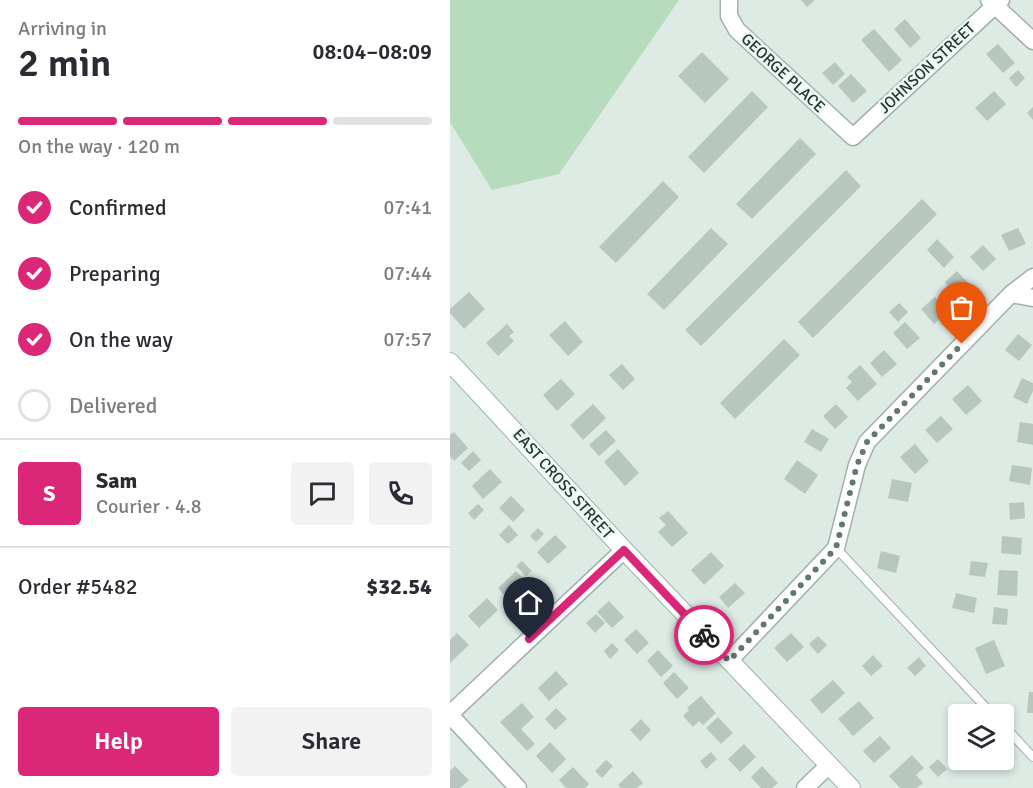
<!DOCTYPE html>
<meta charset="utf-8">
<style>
:root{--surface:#fff;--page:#f2f2f3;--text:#2b2b33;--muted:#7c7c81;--line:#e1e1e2;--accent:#db2777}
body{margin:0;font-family:Signika,sans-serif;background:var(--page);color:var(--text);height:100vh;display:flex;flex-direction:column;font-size:22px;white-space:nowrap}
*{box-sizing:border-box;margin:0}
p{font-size:20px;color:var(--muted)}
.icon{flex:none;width:33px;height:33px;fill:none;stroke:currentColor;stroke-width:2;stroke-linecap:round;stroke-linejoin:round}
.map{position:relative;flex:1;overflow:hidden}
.panel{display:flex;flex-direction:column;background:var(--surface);width:450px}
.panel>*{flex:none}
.controls{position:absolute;left:498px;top:704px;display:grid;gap:12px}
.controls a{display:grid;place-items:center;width:66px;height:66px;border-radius:6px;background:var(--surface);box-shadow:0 3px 9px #0003;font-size:30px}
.pin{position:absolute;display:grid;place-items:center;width:51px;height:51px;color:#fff;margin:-62px -26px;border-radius:50% 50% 50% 0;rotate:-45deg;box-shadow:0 0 6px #0007}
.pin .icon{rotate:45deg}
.courier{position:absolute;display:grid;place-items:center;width:60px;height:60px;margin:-30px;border:4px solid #db2777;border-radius:50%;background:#fff;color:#222;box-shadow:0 2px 8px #0007}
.head em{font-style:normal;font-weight:600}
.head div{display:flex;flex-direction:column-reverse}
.head{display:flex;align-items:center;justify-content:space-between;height:102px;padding:0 18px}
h1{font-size:39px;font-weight:600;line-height:45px}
.bar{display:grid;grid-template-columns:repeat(4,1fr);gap:9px 6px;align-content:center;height:72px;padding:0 18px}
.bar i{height:8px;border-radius:4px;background:var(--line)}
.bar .current{background:var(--accent)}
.bar p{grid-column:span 4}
.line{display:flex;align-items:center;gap:15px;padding:0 18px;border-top:2px solid var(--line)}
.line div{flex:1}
.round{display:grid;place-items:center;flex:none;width:63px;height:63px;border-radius:6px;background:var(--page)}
ol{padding:0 18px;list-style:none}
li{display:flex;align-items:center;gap:18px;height:66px}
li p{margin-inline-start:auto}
li .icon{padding:6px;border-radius:50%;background:var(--accent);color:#fff;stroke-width:4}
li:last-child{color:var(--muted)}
li i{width:33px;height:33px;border:3px solid var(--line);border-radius:50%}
.cta{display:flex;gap:12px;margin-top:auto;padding:12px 18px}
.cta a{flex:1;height:69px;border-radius:6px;background:var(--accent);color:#fff;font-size:24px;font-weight:600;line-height:69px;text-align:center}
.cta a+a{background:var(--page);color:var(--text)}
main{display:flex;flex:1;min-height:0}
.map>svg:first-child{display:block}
.green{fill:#b6dbbd}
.building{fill:#b7c7bf}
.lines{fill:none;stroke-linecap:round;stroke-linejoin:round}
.lane-casing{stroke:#a1b1aa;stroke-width:10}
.street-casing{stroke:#a1b1aa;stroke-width:19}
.secondary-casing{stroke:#9db5ab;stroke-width:20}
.lane{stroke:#fff;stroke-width:8}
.street{stroke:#fff;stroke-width:16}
.secondary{stroke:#fff;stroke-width:18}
.done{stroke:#62776f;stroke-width:6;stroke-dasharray:0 10.8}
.route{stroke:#db2777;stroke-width:8}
.labels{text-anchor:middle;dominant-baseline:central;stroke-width:5;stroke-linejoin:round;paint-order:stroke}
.street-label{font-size:16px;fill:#203930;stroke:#eef7f2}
</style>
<main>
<section class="panel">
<div class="head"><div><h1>2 min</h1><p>Arriving in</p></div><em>08:04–08:09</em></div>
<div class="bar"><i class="current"></i><i class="current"></i><i class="current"></i><i></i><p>On the way · 120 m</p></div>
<ol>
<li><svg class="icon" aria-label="check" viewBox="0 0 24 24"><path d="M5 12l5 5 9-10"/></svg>Confirmed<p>07:41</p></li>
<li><svg class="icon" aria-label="check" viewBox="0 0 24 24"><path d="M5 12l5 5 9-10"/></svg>Preparing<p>07:44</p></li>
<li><svg class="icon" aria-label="check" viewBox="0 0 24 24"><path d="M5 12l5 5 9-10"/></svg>On the way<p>07:57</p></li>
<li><i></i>Delivered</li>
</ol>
<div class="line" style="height:108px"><b class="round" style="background:var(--accent);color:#fff">S</b><div><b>Sam</b><p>Courier · 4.8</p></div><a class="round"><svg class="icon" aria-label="chat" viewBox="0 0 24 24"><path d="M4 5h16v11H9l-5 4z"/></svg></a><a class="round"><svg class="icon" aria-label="phone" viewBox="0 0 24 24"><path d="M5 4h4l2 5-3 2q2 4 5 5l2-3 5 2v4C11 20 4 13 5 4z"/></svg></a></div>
<div class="line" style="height:78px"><div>Order #5482</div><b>$32.54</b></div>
<div class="cta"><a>Help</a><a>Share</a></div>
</section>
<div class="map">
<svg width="583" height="788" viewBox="0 0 583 788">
<rect width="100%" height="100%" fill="#deeae4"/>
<path class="green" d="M0 0H229L109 174 42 190 0 122Z"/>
<path class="building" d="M351 0H365L357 7Z
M455 19 471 38 460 48 444 29Z
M424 29 452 60 439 72 411 40Z
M548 44 565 63 553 73 536 54Z
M252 52 279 79 255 103 228 76Z
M385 62 395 74 383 85 372 73Z
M568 70 575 78 566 87 559 78Z
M401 74 417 91 403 103 388 86Z
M302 91 318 107 254 173 238 157Z
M544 91 556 104 537 121 525 108Z
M583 107V120L577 113Z
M350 138 366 154 302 219 286 204Z
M396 170 411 186 251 346 235 330Z
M213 181 229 197 166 263 149 247Z
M472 199 487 214 363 338 348 322Z
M261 228 278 244 214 310 197 294Z
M568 228 576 244 559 251 551 235Z
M487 239 504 257 494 268 477 250Z
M533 245 546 259 533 271 520 257Z
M507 271 521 286 508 297 495 282Z
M19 292 35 309 14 329 0 313V309Z
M485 297 498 311 484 324 471 309Z
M449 303 458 312 448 322 439 312Z
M115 321 133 342 118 356 99 335Z
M455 322 470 338 457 349 443 333Z
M57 324 64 332 59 336 64 341 48 356 36 343Z
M568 334 582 345 569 361 555 350Z
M334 339 350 355 285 419 270 403Z
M434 350 447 364 432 377 420 363Z
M172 364 185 379 173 390 159 375Z
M410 365 427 384 408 401 396 388 402 382 397 377Z
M572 378 583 383V391L577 404 563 397Z
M111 379 125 394 107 411 93 395Z
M518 385 532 401 516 415 502 399Z
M143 404 156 418 133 440 120 425Z
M386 404 398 417 385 429 373 416Z
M491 416 503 429 487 443 475 430Z
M570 422 583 424V445L567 442Z
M362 429 379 439 371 452 354 442Z
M156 430 166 441 149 456 139 445Z
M4 432 18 448 4 461 0 456V435Z
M465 444 479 461 465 474 450 457Z
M168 449 189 473 175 486 154 462Z
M23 451 31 460 19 471 11 463Z
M347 460 368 475 355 494 334 479Z
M562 465 582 468 580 485 559 481Z
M40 469 52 482 33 499 22 486Z
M442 479 462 483 458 502 438 498Z
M61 496 75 510 63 522 49 508Z
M574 502 575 518 560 520 559 503Z
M28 504 34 510 24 520 18 513Z
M218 511 238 533 222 547 208 532 216 525 209 518Z
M59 525 68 535 58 544 49 535Z
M88 528 94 534 86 542 80 536Z
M105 535 117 547 98 564 87 552Z
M552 536 572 538 571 555 551 553Z
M431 551 450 556 446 573 427 568Z
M261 552 274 566 254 585 241 570Z
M72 561 82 571 76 576 66 566Z
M521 561 538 563 535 577 519 575Z
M549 570 568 571 567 596 547 595Z
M66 571 78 584 59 601 48 588Z
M285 583 295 593 278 608 269 597Z
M506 593 527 598 524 613 502 608Z
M37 598 48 610 29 628 18 616Z
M159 601 174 617 162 628 147 612Z
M544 607 558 609 557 625 542 624Z
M146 614 155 623 145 633 136 623Z
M186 629 199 643 187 654 174 640Z
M7 633 19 645 0 663V640Z
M341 633 354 647 337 662 324 648Z
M368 636 377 645 368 654 359 644Z
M544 640 555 666 536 674 525 648Z
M162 643 169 650 160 659 154 651Z
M208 650 223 666 211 677 197 661Z
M423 655 433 666 421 676 412 666Z
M469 657 476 666 465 676 457 668Z
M106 671 118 684 99 701 88 688Z
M224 672 239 688 227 699 213 683Z
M383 680 395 693 372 714 360 700Z
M579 692H583V713H577Z
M251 696 266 713 253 725 249 721 243 727 233 716 239 710 237 708Z
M409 701 424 718 403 736 388 719Z
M72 703 84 717 71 729 85 744 77 751 50 722Z
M106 708 117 719 105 730 95 719Z
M268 717 283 733 271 744 256 728Z
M191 719 201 730 190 741 180 730Z
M430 736 441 748 424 763 413 751Z
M100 742 116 759 102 773 86 756Z
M294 744 306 757 290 772 278 759Z
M261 752 267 759 256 769 250 761Z
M462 755 474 768 466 775 473 783 467 788H450L439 776Z
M488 759 497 769 488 777 479 767Z
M156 760 163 766 152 778 145 771Z
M5 766 19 780 10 788H0V771Z
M312 766 328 783 322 788H311L301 777Z
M123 767 139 784 135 788H116L109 780Z
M183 771 193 783 187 788H171L168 785Z"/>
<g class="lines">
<defs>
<path id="lane" d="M386 548 542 714
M554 726 583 757"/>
<path id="street" d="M279 0V16L287 30 403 137 551 0
M539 0 583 41
M561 294 583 277
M279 661 386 548 407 465 417 442 561 294 583 298
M0 714 174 550
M0 715 68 788
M355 788 379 765"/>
<path id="secondary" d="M0 362 174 550 401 788"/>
</defs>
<use href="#lane" class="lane-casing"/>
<use href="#street" class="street-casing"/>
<use href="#secondary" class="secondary-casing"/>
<use href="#lane" class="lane"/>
<use href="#street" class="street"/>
<use href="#secondary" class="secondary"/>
</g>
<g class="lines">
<path class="done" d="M254 635 279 661 386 548 407 465 417 442 512 344"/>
<path class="route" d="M79 639 174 550 254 635"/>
</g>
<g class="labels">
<g class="street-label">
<text transform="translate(477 68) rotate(-43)">JOHNSON STREET</text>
<text transform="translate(333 73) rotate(43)">GEORGE PLACE</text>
<text transform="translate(113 484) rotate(48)">EAST CROSS STREET</text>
</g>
</g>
</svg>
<div class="controls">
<a><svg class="icon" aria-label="layers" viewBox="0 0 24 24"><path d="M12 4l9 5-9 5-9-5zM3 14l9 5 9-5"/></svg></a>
</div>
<div class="pin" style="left:512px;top:344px;background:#ea580c"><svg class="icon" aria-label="bag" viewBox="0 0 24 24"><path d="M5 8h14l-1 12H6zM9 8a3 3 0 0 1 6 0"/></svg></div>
<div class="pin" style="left:79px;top:639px;background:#1f2937"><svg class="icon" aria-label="home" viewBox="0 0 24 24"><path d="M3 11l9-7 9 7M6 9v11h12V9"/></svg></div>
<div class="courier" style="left:254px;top:635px"><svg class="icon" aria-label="bike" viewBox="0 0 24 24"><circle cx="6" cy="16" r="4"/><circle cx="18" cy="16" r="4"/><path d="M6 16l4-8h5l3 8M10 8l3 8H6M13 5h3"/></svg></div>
</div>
</main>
